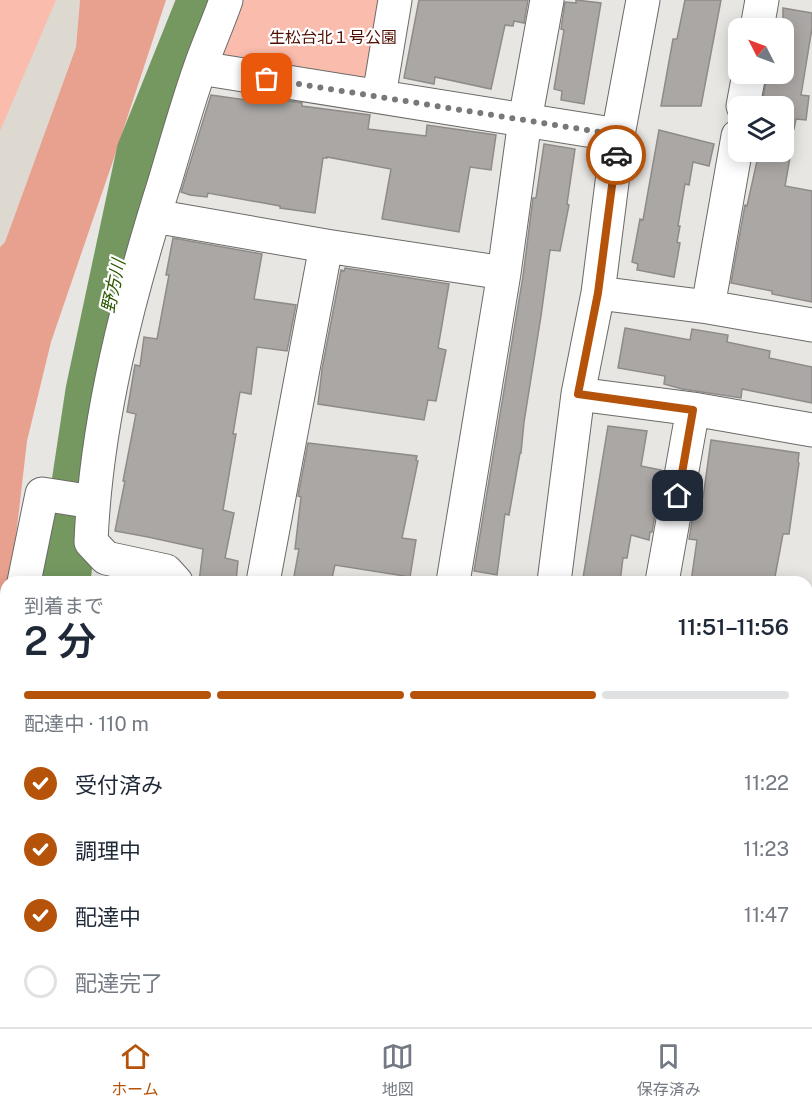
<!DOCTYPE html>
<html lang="ja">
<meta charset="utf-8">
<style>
:root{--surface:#fff;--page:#f2f2f3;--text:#1f2937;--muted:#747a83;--line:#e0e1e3;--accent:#b45309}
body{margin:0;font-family:"Public Sans","Noto Sans JP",sans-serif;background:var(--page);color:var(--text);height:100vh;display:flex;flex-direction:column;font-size:22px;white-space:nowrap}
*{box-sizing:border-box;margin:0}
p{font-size:20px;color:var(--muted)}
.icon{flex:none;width:33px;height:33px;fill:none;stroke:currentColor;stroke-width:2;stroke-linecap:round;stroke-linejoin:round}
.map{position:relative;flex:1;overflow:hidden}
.drawer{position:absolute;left:0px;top:576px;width:813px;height:452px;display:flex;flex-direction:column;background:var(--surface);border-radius:18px 18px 0 0;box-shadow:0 3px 15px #0003}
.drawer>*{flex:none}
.needle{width:39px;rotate:312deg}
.fabs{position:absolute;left:728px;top:18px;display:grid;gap:12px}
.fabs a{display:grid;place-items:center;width:66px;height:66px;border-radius:12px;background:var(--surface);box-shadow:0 3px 15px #0003;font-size:30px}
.pin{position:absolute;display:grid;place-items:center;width:51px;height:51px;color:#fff;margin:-26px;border-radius:12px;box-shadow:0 3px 9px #0006}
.courier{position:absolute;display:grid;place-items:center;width:60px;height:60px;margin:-30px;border:4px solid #b45309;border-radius:50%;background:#fff;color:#222;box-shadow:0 2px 8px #0007}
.overview em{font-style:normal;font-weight:600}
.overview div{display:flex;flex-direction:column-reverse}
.overview{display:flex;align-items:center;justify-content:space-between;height:102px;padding:0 24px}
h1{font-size:39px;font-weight:600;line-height:45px}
.bar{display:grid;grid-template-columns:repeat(4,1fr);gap:9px 6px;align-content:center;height:72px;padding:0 24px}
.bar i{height:8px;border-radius:4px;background:var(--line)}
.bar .active{background:var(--accent)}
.bar p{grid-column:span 4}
ol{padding:0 24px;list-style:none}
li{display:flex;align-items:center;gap:18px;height:66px}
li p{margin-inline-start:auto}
li .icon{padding:6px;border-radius:50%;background:var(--accent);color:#fff;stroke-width:4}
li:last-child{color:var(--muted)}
li i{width:33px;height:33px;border:3px solid var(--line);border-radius:50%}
.dock{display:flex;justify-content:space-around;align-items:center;height:84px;border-top:2px solid var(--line);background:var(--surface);font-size:16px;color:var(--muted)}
.dock a{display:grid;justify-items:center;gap:3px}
.dock .active{color:var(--accent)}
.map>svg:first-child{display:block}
.built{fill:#ded9d0}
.green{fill:#f9bcad}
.forest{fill:#e9a18f}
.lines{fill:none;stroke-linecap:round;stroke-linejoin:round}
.stream{stroke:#637c54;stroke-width:8}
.river{stroke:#74985f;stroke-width:51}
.building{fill:#aaa7a5;stroke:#8e8b89;stroke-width:1.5}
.minor-casing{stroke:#6b6a67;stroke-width:35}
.minor{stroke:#fff;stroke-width:33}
.done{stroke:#787876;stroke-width:6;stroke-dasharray:0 10.8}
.route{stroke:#b45309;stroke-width:8}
.labels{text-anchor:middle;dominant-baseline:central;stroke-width:4.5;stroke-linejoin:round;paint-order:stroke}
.park-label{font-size:16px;fill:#4f1003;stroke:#fff}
.water-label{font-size:18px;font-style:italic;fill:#2d5900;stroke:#fff}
</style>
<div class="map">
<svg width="812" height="1027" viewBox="0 0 812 1027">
<rect width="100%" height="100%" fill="#e7e6e3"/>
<path class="built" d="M0 0H80L76 46 5 242 0 247Z"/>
<path class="green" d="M0 0H56L0 131Z
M237 0H381L370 71 361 80 225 58 218 47Z"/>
<path class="forest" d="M80 0H166L113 161 51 342 27 441 13 562 9 582H6V594L0 622V247L5 242 76 47Z
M6 765V1022H528L525 1027H0V770Z"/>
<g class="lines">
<path class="stream" d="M684 1022 697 1027"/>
<path class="river" d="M65 582 71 523 91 391 142 152 203 0"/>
</g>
<path class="building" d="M419 0H528L524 23 514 21 513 26 505 25 491 89 435 77 434 84 404 78Z
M576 0 601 3 584 104 561 100 562 91 554 89 564 30 561 29 565 2 576 3Z
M685 0H721L701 106H661L673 39H677Z
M783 8 812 13V28L801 95 809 96 806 120 796 119 794 129 783 128V106H762L767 74H783Z
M211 95 253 101 254 96 302 103V106L370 115 368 129 426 136 427 125 496 135 491 170 470 167 459 232 382 219 391 169 327 157V158H323L315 213 280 208V206L208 193 207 197 190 195 181 192Z
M659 130 714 144 709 166 693 162 689 185 685 184 678 226H680L677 242 680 243 674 277 637 270 638 264 632 262 640 219 643 220Z
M544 144 575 149 567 204 569 205 560 251 550 250 541 316 524 422 521 453H520L509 515 505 514 497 575 474 571 523 276 533 198H536Z
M759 152H791L785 186 812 191V302L772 294V291L731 283 745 205 747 206Z
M173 238 262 254 254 299 296 305 287 351 257 347 251 394 240 392 233 434H236L223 510 234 513 225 558 238 561 236 582H199L203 549 148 537 115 531 125 481H123L136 414 127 412 135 365 140 366 144 337 157 339 169 275H166Z
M345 268 449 284 438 348 446 350 436 401 428 400 424 420 318 404 322 369 341 270 344 271Z
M625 328 690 340 692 329 728 335 727 342 770 351 769 358 812 367V403L742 389 741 398 682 389 664 384 665 376 618 368Z
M608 426 647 431 641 466 661 470 656 497H658L652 532H650L649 540 631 535 627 558H623L620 582 583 578Z
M711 440 799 453 798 462 799 463 789 534H783L774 582H691L697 540 689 539 695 503 699 504 700 498H703Z
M308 443 417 456 416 460 418 461 402 538 416 540 410 577 335 565 331 582H293L299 549H295L301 497 298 496Z"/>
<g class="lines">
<defs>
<path id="minor" d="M757 28 762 0
M200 68 618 135
M379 96 395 0
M743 106 749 74
M154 216 326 246 504 273
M598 293 708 307 812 325
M708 307 738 136
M578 394 693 409 812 430
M24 582 42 494 93 502
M176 582 166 571 106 558 91 542C96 420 128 298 165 181 176 144 187 105 200 68 208 45 218 23 226 0
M263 582 326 246
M453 582 504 273 525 120 547 0
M554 582 578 394 598 293 618 135 643 0
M662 582 693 409
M807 638 812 610
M0 673 6 662
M807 908 812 909
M807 1018 812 1019
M542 1027 546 1022"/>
</defs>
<use href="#minor" class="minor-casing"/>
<use href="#minor" class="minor"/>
</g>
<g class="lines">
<path class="done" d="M267 79 618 135 616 155"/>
<path class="route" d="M616 155 598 293 578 394 693 410 678 496"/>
</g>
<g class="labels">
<g class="park-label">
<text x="333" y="37">生松台北１号公園</text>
</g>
<g class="water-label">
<text transform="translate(113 286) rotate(-78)">野方川</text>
</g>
</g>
</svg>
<div class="fabs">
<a><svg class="needle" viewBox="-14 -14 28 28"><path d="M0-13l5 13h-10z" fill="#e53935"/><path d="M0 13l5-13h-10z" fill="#747a83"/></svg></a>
<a><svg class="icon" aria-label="layers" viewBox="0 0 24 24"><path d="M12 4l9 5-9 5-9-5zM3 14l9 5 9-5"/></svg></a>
</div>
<div class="pin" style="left:267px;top:79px;background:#ea580c"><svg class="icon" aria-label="bag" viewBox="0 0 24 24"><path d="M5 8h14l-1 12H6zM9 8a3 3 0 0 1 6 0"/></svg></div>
<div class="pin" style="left:678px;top:496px;background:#1f2937"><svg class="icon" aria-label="home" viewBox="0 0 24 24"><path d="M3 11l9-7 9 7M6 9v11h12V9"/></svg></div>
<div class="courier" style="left:616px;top:155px"><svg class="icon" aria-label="car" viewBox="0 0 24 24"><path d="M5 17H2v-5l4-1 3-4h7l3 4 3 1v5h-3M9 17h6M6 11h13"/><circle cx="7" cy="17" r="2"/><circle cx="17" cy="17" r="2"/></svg></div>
<section class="drawer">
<div class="overview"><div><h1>2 分</h1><p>到着まで</p></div><em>11:51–11:56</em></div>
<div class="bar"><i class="active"></i><i class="active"></i><i class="active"></i><i></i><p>配達中 · 110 m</p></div>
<ol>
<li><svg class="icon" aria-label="check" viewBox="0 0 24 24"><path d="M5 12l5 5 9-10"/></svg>受付済み<p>11:22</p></li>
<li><svg class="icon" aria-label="check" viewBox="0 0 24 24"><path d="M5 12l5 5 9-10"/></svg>調理中<p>11:23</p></li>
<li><svg class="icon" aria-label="check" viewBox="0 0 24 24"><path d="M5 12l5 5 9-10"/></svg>配達中<p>11:47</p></li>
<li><i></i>配達完了</li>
</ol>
</section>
</div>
<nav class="dock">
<a class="active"><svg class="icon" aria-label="home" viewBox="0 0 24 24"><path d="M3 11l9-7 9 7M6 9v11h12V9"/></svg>ホーム</a>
<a><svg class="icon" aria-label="map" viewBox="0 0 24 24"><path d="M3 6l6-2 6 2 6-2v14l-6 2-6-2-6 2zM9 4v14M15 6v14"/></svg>地図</a>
<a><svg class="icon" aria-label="saved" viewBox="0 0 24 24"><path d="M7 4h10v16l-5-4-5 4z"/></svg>保存済み</a>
</nav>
